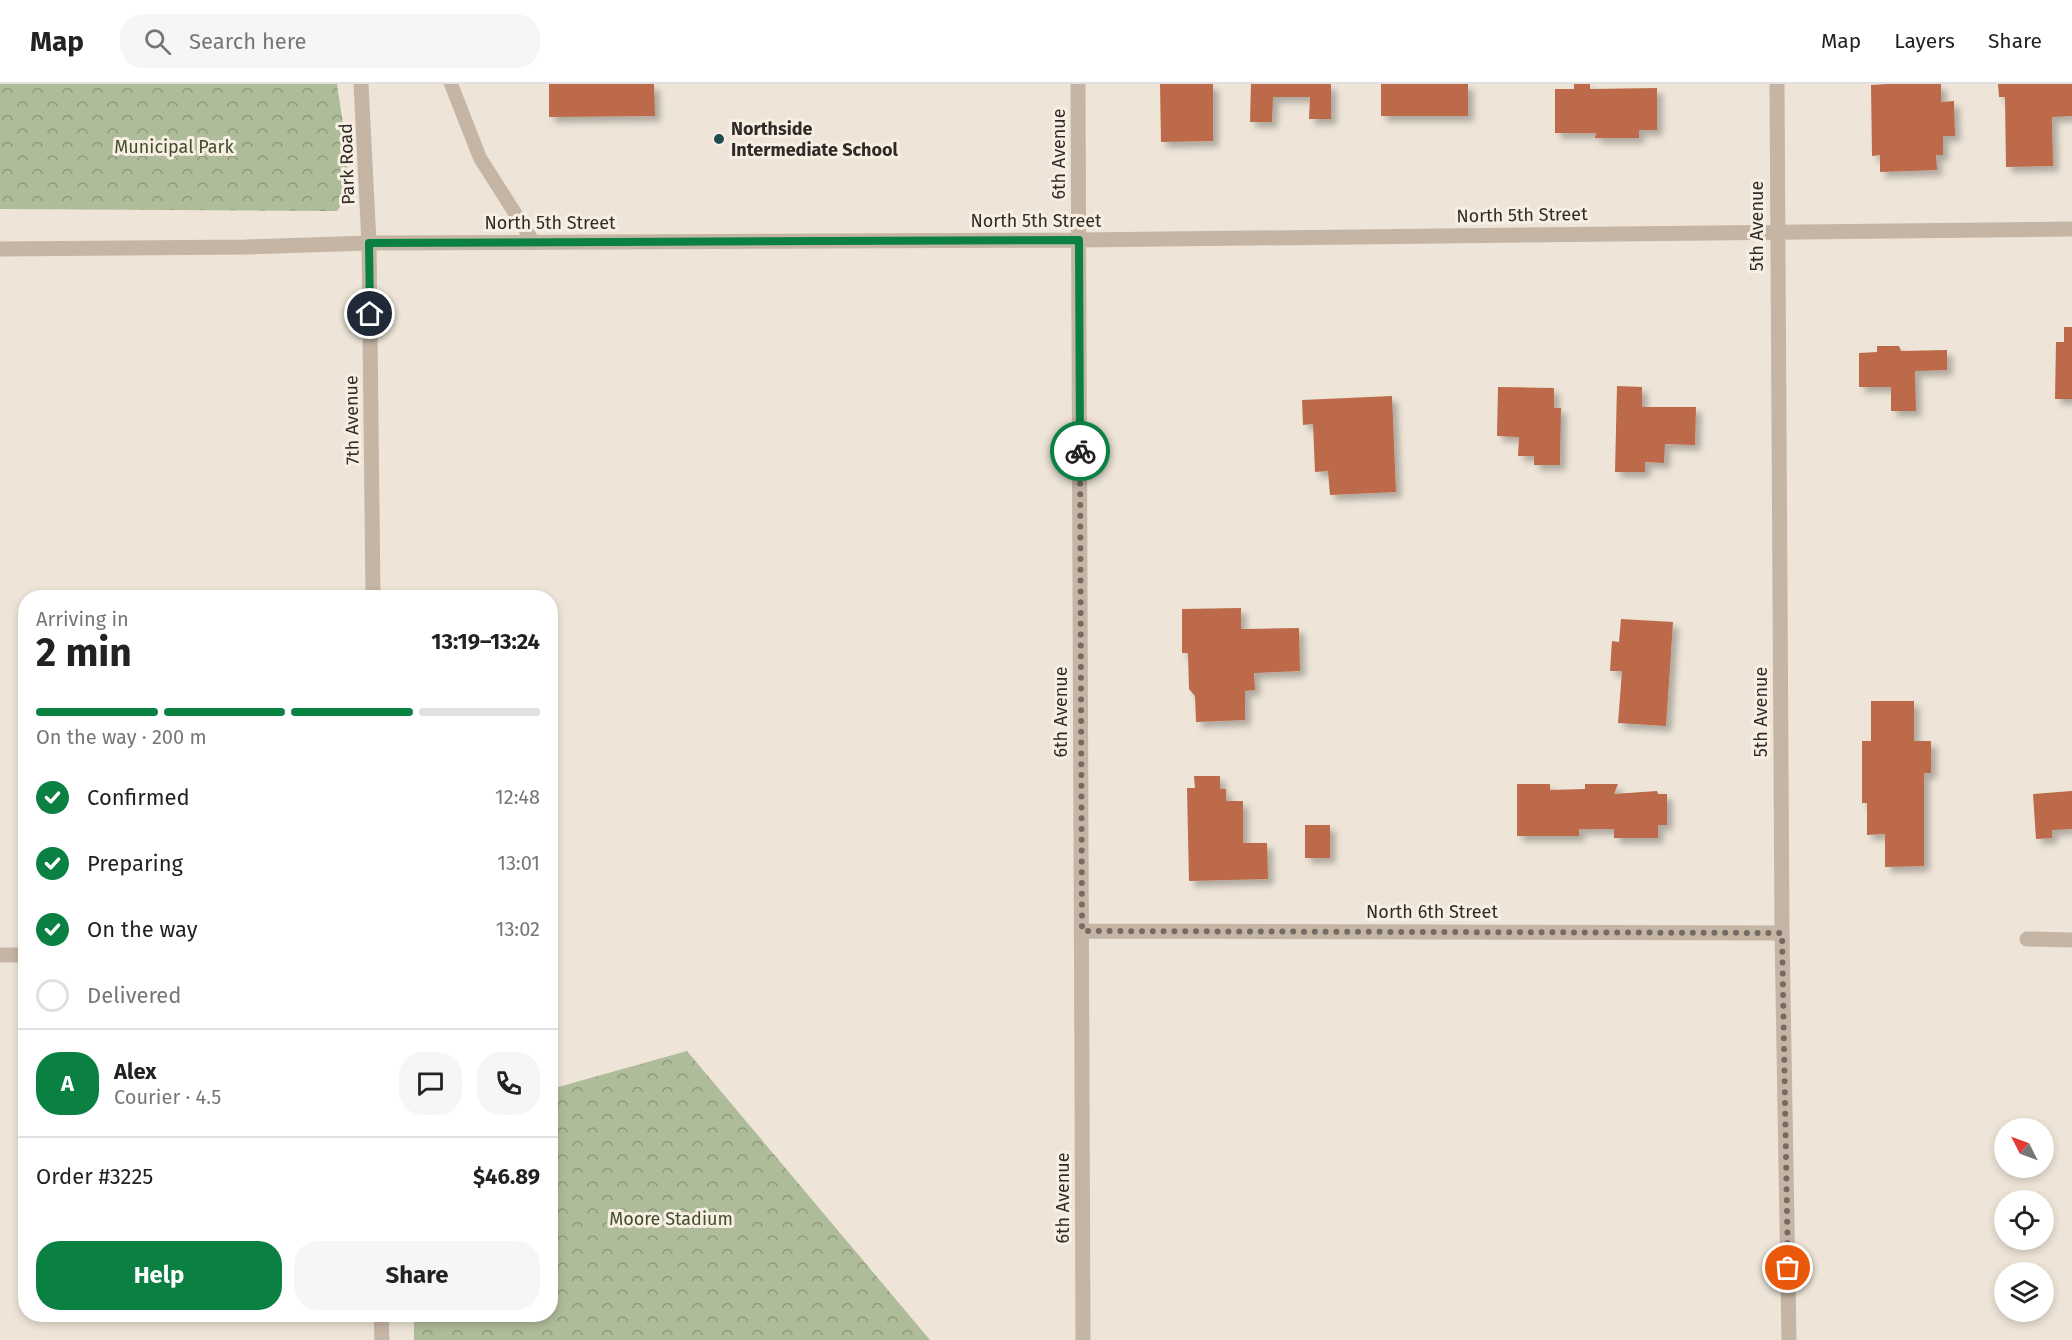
<!DOCTYPE html>
<meta charset="utf-8">
<style>
:root{--surface:#fff;--page:#f6f6f6;--text:#222;--muted:#767676;--line:#e0e0e0;--accent:#0b8043}
body{margin:0;font-family:"Fira Sans",sans-serif;background:var(--page);color:var(--text);height:100vh;display:flex;flex-direction:column;font-size:22px;white-space:nowrap}
*{box-sizing:border-box;margin:0}
p{font-size:20px;color:var(--muted)}
.icon{flex:none;width:33px;height:33px;fill:none;stroke:currentColor;stroke-width:2;stroke-linecap:round;stroke-linejoin:round}
.map{position:relative;flex:1;overflow:hidden}
.panel{position:absolute;left:18px;top:506px;width:540px;height:732px;display:flex;flex-direction:column;background:var(--surface);border-radius:24px;box-shadow:0 3px 9px #0003}
.panel>*{flex:none}
.needle{width:39px;rotate:312deg}
.fabs{position:absolute;left:1994px;top:1034px;display:grid;gap:12px}
.fabs a{display:grid;place-items:center;width:60px;height:60px;border-radius:50%;background:var(--surface);box-shadow:0 3px 9px #0003;font-size:30px}
.pin{position:absolute;display:grid;place-items:center;width:51px;height:51px;color:#fff;margin:-26px;border:3px solid #fff;border-radius:50%;box-shadow:0 2px 6px #0007}
.courier{position:absolute;display:grid;place-items:center;width:60px;height:60px;margin:-30px;border:4px solid #0b8043;border-radius:50%;background:#fff;color:#222;box-shadow:0 2px 8px #0007}
.overview em{font-style:normal;font-weight:700}
.overview div{display:flex;flex-direction:column-reverse}
.overview{display:flex;align-items:center;justify-content:space-between;height:102px;padding:0 18px}
h1{font-size:39px;font-weight:700;line-height:45px}
.bar{display:grid;grid-template-columns:repeat(4,1fr);gap:9px 6px;align-content:center;height:72px;padding:0 18px}
.bar i{height:8px;border-radius:4px;background:var(--line)}
.bar .active{background:var(--accent)}
.bar p{grid-column:span 4}
.line{display:flex;align-items:center;gap:15px;padding:0 18px;border-top:2px solid var(--line)}
.line div{flex:1}
.round{display:grid;place-items:center;flex:none;width:63px;height:63px;border-radius:24px;background:var(--page)}
ol{padding:0 18px;list-style:none}
li{display:flex;align-items:center;gap:18px;height:66px}
li p{margin-inline-start:auto}
li .icon{padding:6px;border-radius:50%;background:var(--accent);color:#fff;stroke-width:4}
li:last-child{color:var(--muted)}
li i{width:33px;height:33px;border:3px solid var(--line);border-radius:50%}
.primary-button{display:flex;gap:12px;margin-top:auto;padding:12px 18px}
.primary-button a{flex:1;height:69px;border-radius:24px;background:var(--accent);color:#fff;font-size:24px;font-weight:700;line-height:69px;text-align:center}
.primary-button a+a{background:var(--page);color:var(--text)}
header{display:flex;align-items:center;gap:36px;box-sizing:border-box;height:84px;padding:0 30px;background:var(--surface);border-bottom:2px solid var(--line)}
header strong{font-size:28px}
nav{display:flex;gap:33px;margin-inline-start:auto;font-size:21px}
.search{width:420px;height:54px;background:var(--page);display:flex;align-items:center;gap:15px;box-sizing:border-box;padding:0 21px;border-radius:24px;color:var(--muted);font-size:22px}
.map>svg:first-child{display:block}
.park{fill:url(#park-crowns)}
.building{fill:#bc6a48;filter:url(#shadow)}
.lines{fill:none;stroke-linecap:round;stroke-linejoin:round}
.lane{stroke:#c5b5a5;stroke-width:14}
.street{stroke:#c5b5a5;stroke-width:15}
.done{stroke:#746b64;stroke-width:6;stroke-dasharray:0 10.8}
.route{stroke:#0b8043;stroke-width:8}
.poi-dot{fill:#1f4a50;stroke:#f7efe3;stroke-width:2}
.labels{text-anchor:middle;dominant-baseline:central;stroke-width:6;stroke-linejoin:round;paint-order:stroke}
.poi-label{font-size:18px;font-weight:bold;fill:#322a26;stroke:#f7efe3;text-anchor:start}
.park-label{font-size:18px;fill:#404e2b;stroke:#f7efe3}
.street-label{font-size:18px;fill:#322a26;stroke:#f7efe3}
</style>
<header>
<strong>Map</strong>
<div class="search"><svg class="icon" aria-label="search" viewBox="0 0 24 24"><circle cx="10" cy="10" r="6"/><path d="M15 15l6 6"/></svg>Search here</div>
<nav><a>Map</a><a>Layers</a><a>Share</a></nav>
</header>
<div class="map">
<svg width="2072" height="1256" viewBox="0 0 2072 1256">
<defs>
<pattern id="park-crowns" width="20" height="18" patternUnits="userSpaceOnUse" patternTransform="scale(1.5)"><rect width="20" height="18" fill="#afbc99"/><path d="M2 6a3 3 0 1 1 6 0M12 15a3 3 0 1 1 6 0" fill="none" stroke="#8f997d"/></pattern>
<filter id="shadow"><feDropShadow dx="5.5" dy="5.5" stdDeviation="3" flood-color="#0004"/></filter>
</defs>
<rect width="100%" height="100%" fill="#eee5d8"/>
<path class="park" d="M0 0H337L343 40 349 110 337 127 0 125Z
M687 967 930 1256H414V1230H550L551 1005Z"/>
<path class="building" d="M549 0H654L655 32 549 33Z
M1160 0H1213V57L1161 58Z
M1251 0H1331V35H1309L1310 13H1273L1272 38H1250Z
M1381 0H1468V32H1381Z
M1574 0H1590V5L1657 4V46H1639V54H1595L1596 49H1555V5H1574Z
M1888 0H1941V18L1954 17 1955 52H1943V71H1936L1937 86 1880 88V71L1872 72 1871 1Z
M1998 0H2072V32L2052 33 2053 82 2006 83 2005 13H1999Z
M2064 243H2072V315H2055L2056 258H2064Z
M1877 262H1899L1901 267 1947 266V286L1915 287 1916 327H1891V303H1859V269L1877 268Z
M1617 302 1642 303V323H1696L1695 361 1665 360 1664 379 1645 378V388H1615Z
M1498 303 1554 304V324H1561L1560 381H1534V372H1518L1519 353 1497 352Z
M1392 312 1396 408 1330 411 1328 387 1315 388 1313 340 1303 341 1302 316Z
M1241 524V545L1299 544 1300 587 1254 589 1255 606 1245 607V636L1196 638 1195 612 1189 605 1188 569H1182V525Z
M1621 535 1673 538 1666 642 1618 639 1622 587H1610L1612 557 1619 558Z
M1871 617H1914V657H1931V689H1924V782L1885 783V750L1867 751V719H1862V657H1871Z
M1194 692H1220V705H1226V717H1243V759H1267L1268 795 1189 797 1187 704H1195Z
M1517 700H1550V706L1585 705V700H1618L1614 710 1657 707 1658 710H1667V741H1658V754H1614V745H1579V752H1517Z
M2072 707V745L2052 746V754L2036 755 2033 710Z
M1305 741H1330V774H1305Z"/>
<g class="lines">
<path class="lane" d="M451 0 480 74 534 159"/>
<path class="street" d="M361 0 369 159 373 513
M1078 0 1083 1256
M1777 0 1782 849 1789 1256
M0 165 246 163 369 159 1079 156 2072 145
M1082 847 1782 849
M2027 855 2072 856
M0 871H26
M381 1230 382 1256"/>
</g>
<g class="lines">
<path class="done" d="M1080 367 1082 847 1782 849 1788 1184"/>
<path class="route" d="M370 230 369 159 1079 156 1080 367"/>
</g>
<circle class="poi-dot" cx="719" cy="55" r="6"/>
<g class="labels">
<g class="poi-label">
<text x="731" y="45">Northside<tspan x="731" dy="21">Intermediate School</tspan></text>
</g>
<g class="park-label">
<text x="174" y="63">Municipal Park</text>
<text x="671" y="1135">Moore Stadium</text>
</g>
<g class="street-label">
<text transform="translate(1059 70) rotate(-90)">6th Avenue</text>
<text transform="translate(347 80) rotate(-92)">Park Road</text>
<text transform="translate(1522 131) rotate(-1)">North 5th Street</text>
<text x="1036" y="137">North 5th Street</text>
<text x="550" y="139">North 5th Street</text>
<text transform="translate(1757 142) rotate(-90)">5th Avenue</text>
<text transform="translate(352 336) rotate(-91)">7th Avenue</text>
<text transform="translate(1061 628) rotate(-90)">6th Avenue</text>
<text transform="translate(1761 628) rotate(-90)">5th Avenue</text>
<text x="1432" y="828">North 6th Street</text>
<text transform="translate(1063 1114) rotate(-90)">6th Avenue</text>
</g>
</g>
</svg>
<div class="fabs">
<a><svg class="needle" viewBox="-14 -14 28 28"><path d="M0-13l5 13h-10z" fill="#e53935"/><path d="M0 13l5-13h-10z" fill="#767676"/></svg></a>
<a><svg class="icon" aria-label="locate" viewBox="0 0 24 24"><circle cx="12" cy="12" r="6"/><path d="M12 2v4M12 18v4M2 12h4M18 12h4"/></svg></a>
<a><svg class="icon" aria-label="layers" viewBox="0 0 24 24"><path d="M12 4l9 5-9 5-9-5zM3 14l9 5 9-5"/></svg></a>
</div>
<div class="pin" style="left:1788px;top:1184px;background:#ea580c"><svg class="icon" aria-label="bag" viewBox="0 0 24 24"><path d="M5 8h14l-1 12H6zM9 8a3 3 0 0 1 6 0"/></svg></div>
<div class="pin" style="left:370px;top:230px;background:#1f2937"><svg class="icon" aria-label="home" viewBox="0 0 24 24"><path d="M3 11l9-7 9 7M6 9v11h12V9"/></svg></div>
<div class="courier" style="left:1080px;top:367px"><svg class="icon" aria-label="bike" viewBox="0 0 24 24"><circle cx="6" cy="16" r="4"/><circle cx="18" cy="16" r="4"/><path d="M6 16l4-8h5l3 8M10 8l3 8H6M13 5h3"/></svg></div>
<section class="panel">
<div class="overview"><div><h1>2 min</h1><p>Arriving in</p></div><em>13:19–13:24</em></div>
<div class="bar"><i class="active"></i><i class="active"></i><i class="active"></i><i></i><p>On the way · 200 m</p></div>
<ol>
<li><svg class="icon" aria-label="check" viewBox="0 0 24 24"><path d="M5 12l5 5 9-10"/></svg>Confirmed<p>12:48</p></li>
<li><svg class="icon" aria-label="check" viewBox="0 0 24 24"><path d="M5 12l5 5 9-10"/></svg>Preparing<p>13:01</p></li>
<li><svg class="icon" aria-label="check" viewBox="0 0 24 24"><path d="M5 12l5 5 9-10"/></svg>On the way<p>13:02</p></li>
<li><i></i>Delivered</li>
</ol>
<div class="line" style="height:108px"><b class="round" style="background:var(--accent);color:#fff">A</b><div><b>Alex</b><p>Courier · 4.5</p></div><a class="round"><svg class="icon" aria-label="chat" viewBox="0 0 24 24"><path d="M4 5h16v11H9l-5 4z"/></svg></a><a class="round"><svg class="icon" aria-label="phone" viewBox="0 0 24 24"><path d="M5 4h4l2 5-3 2q2 4 5 5l2-3 5 2v4C11 20 4 13 5 4z"/></svg></a></div>
<div class="line" style="height:78px"><div>Order #3225</div><b>$46.89</b></div>
<div class="primary-button"><a>Help</a><a>Share</a></div>
</section>
</div>
